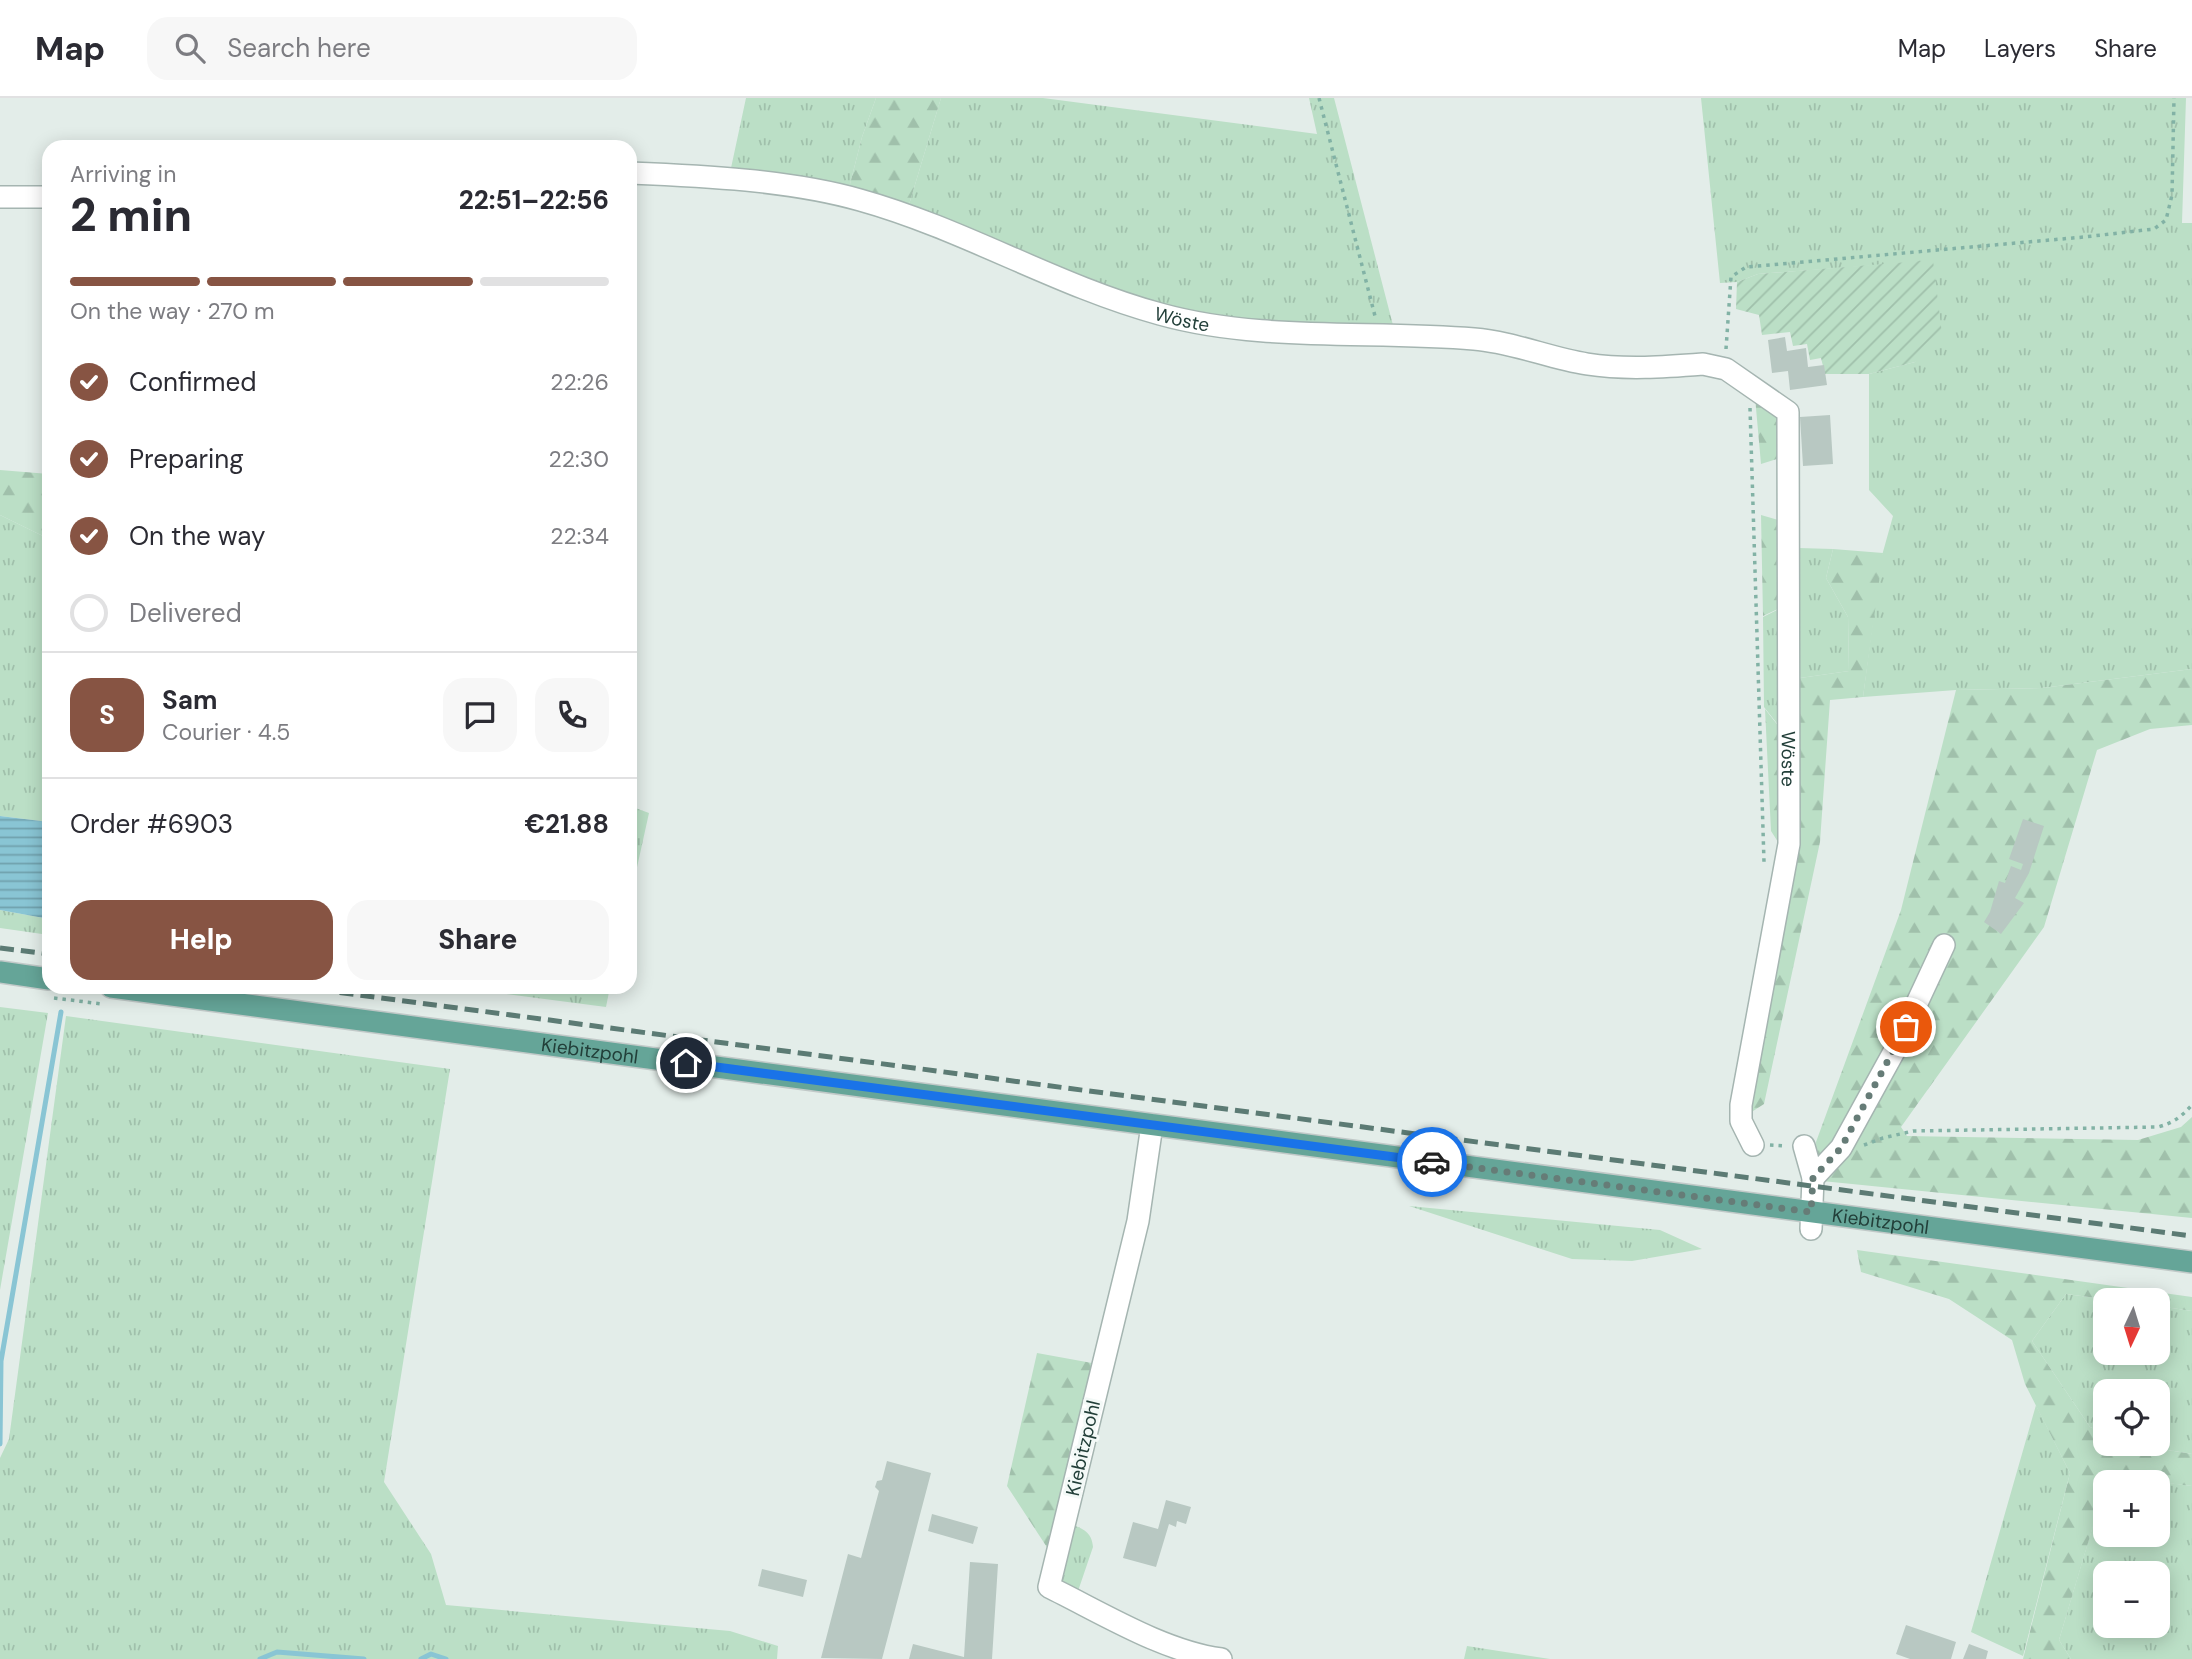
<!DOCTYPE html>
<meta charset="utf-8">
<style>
:root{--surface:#fff;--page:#f7f7f7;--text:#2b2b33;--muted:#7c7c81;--line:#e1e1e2;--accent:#875443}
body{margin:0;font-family:"DM Sans",sans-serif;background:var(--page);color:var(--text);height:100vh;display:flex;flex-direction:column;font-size:26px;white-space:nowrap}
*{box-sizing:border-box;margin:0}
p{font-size:23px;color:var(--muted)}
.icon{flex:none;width:38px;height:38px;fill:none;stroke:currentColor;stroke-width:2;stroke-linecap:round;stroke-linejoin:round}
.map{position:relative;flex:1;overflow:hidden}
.drawer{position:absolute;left:42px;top:42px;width:595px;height:854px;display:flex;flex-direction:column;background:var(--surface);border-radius:21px;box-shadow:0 4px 18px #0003}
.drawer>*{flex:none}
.needle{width:46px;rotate:184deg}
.fabs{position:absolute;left:2093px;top:1190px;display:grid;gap:14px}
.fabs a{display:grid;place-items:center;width:77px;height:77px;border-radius:14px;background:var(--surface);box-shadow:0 4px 18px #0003;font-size:35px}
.pin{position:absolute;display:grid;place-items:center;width:60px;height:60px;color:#fff;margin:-30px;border:4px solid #fff;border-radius:50%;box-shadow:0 2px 7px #0007}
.courier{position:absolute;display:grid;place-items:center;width:70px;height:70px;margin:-35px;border:5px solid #1a73e8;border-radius:50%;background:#fff;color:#222;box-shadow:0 2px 9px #0007}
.summary em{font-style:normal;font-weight:800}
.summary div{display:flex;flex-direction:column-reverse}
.summary{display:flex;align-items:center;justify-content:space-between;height:119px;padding:0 28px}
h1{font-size:46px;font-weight:800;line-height:52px}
.bar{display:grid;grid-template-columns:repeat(4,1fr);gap:10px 7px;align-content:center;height:84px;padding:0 28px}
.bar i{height:9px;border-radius:5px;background:var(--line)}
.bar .selected{background:var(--accent)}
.bar p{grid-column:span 4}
.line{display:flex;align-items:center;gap:18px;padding:0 28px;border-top:2px solid var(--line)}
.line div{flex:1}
.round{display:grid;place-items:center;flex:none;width:74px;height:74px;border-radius:21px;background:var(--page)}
ol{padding:0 28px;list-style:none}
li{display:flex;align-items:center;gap:21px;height:77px}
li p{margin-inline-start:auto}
li .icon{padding:7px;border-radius:50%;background:var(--accent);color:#fff;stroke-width:4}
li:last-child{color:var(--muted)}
li i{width:38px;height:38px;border:4px solid var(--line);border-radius:50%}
.cta{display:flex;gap:14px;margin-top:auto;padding:14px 28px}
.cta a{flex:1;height:80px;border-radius:21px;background:var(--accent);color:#fff;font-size:28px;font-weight:800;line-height:80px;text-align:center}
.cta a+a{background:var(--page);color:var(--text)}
header{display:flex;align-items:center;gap:42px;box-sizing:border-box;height:98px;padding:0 35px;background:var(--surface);border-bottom:2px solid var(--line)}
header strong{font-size:33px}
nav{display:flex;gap:38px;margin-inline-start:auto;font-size:24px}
.search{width:490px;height:63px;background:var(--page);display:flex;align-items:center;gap:18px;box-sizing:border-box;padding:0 24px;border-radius:21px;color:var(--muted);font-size:26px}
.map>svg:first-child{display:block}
.grass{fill:url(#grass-tufts);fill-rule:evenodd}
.forest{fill:url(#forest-firs)}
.garden{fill:url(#garden-furrows)}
.water{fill:url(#water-rules)}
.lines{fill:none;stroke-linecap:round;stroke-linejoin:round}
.stream{stroke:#89c5d4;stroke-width:5}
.building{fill:#b8c8c2}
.minor-casing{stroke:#a5b5b1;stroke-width:24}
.major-casing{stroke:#c1c9c8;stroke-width:24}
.path{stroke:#82b2a5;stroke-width:3.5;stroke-dasharray:3.5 5;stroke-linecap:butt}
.minor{stroke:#fff;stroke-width:21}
.major{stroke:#65a598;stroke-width:21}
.rail{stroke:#5c7b74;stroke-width:5;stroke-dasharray:14 7;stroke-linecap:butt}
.done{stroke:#667c77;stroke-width:7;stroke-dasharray:0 12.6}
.route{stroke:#1a73e8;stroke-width:9}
.labels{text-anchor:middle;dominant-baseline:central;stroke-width:6;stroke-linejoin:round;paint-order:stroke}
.street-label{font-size:19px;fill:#223f39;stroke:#f3f9f7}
</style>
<header>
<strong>Map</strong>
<div class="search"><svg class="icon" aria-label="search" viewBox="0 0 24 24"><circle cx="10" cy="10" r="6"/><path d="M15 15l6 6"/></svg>Search here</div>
<nav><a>Map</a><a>Layers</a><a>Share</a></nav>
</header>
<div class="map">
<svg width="2192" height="1561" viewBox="0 0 2192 1561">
<defs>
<pattern id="grass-tufts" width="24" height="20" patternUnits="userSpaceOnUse" patternTransform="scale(1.75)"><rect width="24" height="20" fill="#bbdfc6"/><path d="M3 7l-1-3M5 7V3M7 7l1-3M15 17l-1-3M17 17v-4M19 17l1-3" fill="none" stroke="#a0c0ab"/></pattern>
<pattern id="forest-firs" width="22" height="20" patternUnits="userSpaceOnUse" patternTransform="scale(1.75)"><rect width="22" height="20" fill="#bbdfc6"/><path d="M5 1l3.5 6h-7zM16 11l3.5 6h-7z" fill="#a0c0ab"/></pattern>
<pattern id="garden-furrows" width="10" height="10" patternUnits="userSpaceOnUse" patternTransform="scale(1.75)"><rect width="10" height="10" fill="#bbdfc6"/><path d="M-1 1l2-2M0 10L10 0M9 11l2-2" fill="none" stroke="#a0c0ab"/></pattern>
<pattern id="water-rules" width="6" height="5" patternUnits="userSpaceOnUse" patternTransform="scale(1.75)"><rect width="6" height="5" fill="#89c5d4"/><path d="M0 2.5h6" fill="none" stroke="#70a1ad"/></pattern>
</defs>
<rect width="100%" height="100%" fill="#e3ede9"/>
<path class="grass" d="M746 0H876L862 39 849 90 731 70Z
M941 0H1043L1317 36 1309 0H1334L1394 231 1211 219 1112 195 908 110Z
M1701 0H2186L2182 125H2192V571L2042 590 1956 592 1863 599 1881 461 1893 418 1869 392V276L1915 264 1933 163 1758 176 1737 184 1720 185Z
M0 417 49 441V724L0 718Z
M1799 450 1833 451 1826 480 1848 519 1849 573 1800 580Z
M1781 510 1783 633 1764 609 1763 519Z
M630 708 649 715 630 801Z
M0 812 49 821V837L0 830Z
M453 889H610L606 909Z
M0 909 48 915 0 1192Z
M66 918 450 971 384 1384 431 1456 446 1507 730 1533 778 1548 777 1561H0V1360L9 1341Z
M1409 1108 1660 1132 1702 1151 1632 1163 1572 1161Z
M2066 1196 2112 1202H2105V1255H2158V1208L2192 1213V1356L2132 1346H2158V1293H2105V1335L2090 1329 2032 1243Z
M2036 1307 2070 1375 2023 1558 1971 1534Z
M2108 1377 2192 1388V1561H2071L2059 1542 2105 1387V1437H2158V1384H2106ZM2105 1475H2158V1528H2105Z
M1071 1426C1083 1431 1092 1434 1093 1449L1077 1496 1054 1482Z
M1467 1548 1550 1561H1464Z"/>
<path class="forest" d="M876 0H941L908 110 849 90 862 39Z
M1755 299 1783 320V359L1761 366Z
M0 372 49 376V441L0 417Z
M1761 417 1782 423V509L1763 518Z
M1833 451 1883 455 1863 599 1830 602 1820 744 1764 1006 1750 1015 1800 580 1849 573 1848 519 1826 480Z
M2192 571V627L2150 631 2097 652 2044 829 1901 1029 1907 1038 2138 1042 2181 1029 2192 1019V1120L1822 1083 1817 1075 1816 1044 1901 812 1956 592 2042 590Z
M1765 611 1784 635 1780 747 1771 733Z
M1857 1152 2192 1199V1213L2158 1208V1202H2112L2066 1196 2032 1243 2090 1329 2105 1335V1346H2132L2192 1356V1388L2108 1378 2059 1542 2071 1561H2023L2070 1375 2025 1286 2012 1242 1949 1201 1861 1174Z
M1037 1255 1092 1265 1072 1377 1052 1457 1007 1388Z"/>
<path class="garden" d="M1933 162 1942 236 1915 264 1869 276H1825L1821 260 1810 262 1807 246 1793 248 1790 234 1762 237 1759 217 1736 211 1737 184 1758 176Z"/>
<path class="water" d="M0 718 49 724V821L0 812Z"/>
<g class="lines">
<path class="stream" d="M0 1346 1 1263 61 914
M260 1561 277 1554 364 1561
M421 1561 431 1556 446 1561"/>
</g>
<path class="building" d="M1785 239 1787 253 1806 250 1808 269 1824 267 1827 287 1790 292 1788 273 1772 275 1768 242Z
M1830 317 1833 366 1803 368 1800 319Z
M2023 721 2044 728 2029 775 2015 800 2024 805 2001 836 1984 824 1990 814 1999 783 2005 785 2011 768 2021 772 2023 766 2009 761Z
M887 1363 931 1375 882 1561 821 1560 848 1456 861 1460 879 1393 875 1389 877 1383 882 1382Z
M1166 1402 1191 1409 1186 1426 1177 1423 1176 1429 1169 1426 1156 1469 1123 1460 1133 1424 1158 1431Z
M932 1416 978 1429 973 1446 928 1433Z
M970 1464 998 1466 992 1561H909L913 1546 964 1559Z
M762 1471 807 1482 803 1499 758 1488Z
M1906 1527 1956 1544 1951 1561H1910L1896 1556Z
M1969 1546 1988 1553 1986 1561H1963Z"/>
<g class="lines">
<defs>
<g id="minor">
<path id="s1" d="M630 75C703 78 790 82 860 102 964 131 1057 188 1160 216 1260 244 1372 232 1474 241 1513 244 1549 260 1587 266 1625 272 1665 269 1703 266L1726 271 1788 314 1789 746 1741 1007V1023L1753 1047"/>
<path d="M0 99H49"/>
<path d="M1152 1027 1138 1123 1049 1489C1102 1515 1163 1553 1221 1561"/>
<path d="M1804 1048 1813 1080 1811 1131"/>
<path d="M1813 1080 1841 1050 1896 950 1944 847"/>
</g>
<g id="major">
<path d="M0 874 49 881"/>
<path id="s2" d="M111 889 2192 1164"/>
</g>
</defs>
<use href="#minor" class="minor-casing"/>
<use href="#major" class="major-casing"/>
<path class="path" d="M1319 0 1375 218
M1726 251 1731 179 1746 169 2084 139 2154 131 2166 122 2172 97 2174 0
M1750 310 1764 764
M54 900 102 906
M1770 1047 1787 1048
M1864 1047 1883 1040 1913 1033 2158 1029C2173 1025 2181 1019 2192 1007"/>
<use href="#minor" class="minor"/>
<use href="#major" class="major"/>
<path class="rail" d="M0 850 49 856
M298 889 2192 1138"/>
</g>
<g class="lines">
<path class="done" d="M1432 1064 1811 1114 1813 1080 1841 1050 1906 929"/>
<path class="route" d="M686 965 1432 1064"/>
</g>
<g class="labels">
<g class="street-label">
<text stroke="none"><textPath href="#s1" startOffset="576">Wöste</textPath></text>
<text stroke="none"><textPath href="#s1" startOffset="1547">Wöste</textPath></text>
<text stroke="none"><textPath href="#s2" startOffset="483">Kiebitzpohl</textPath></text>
<text stroke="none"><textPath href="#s2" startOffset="1785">Kiebitzpohl</textPath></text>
<text transform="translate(1083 1350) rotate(-77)">Kiebitzpohl</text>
</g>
</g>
</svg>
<div class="fabs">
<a><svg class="needle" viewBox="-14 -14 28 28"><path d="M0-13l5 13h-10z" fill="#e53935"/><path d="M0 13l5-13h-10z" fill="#7c7c81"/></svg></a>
<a><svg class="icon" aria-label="locate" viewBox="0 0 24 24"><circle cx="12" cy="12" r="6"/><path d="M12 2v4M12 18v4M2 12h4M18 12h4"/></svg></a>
<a>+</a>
<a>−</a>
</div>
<div class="pin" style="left:1906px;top:929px;background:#ea580c"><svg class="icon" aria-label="bag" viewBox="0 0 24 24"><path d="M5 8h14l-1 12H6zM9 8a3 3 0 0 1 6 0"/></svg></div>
<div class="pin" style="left:686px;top:965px;background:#1f2937"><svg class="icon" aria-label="home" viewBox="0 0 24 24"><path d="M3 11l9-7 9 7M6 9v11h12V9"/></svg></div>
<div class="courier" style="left:1432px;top:1064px"><svg class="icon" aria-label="car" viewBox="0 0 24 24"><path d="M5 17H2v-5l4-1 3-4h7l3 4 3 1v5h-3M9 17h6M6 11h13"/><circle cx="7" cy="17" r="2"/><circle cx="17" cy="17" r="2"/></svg></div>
<section class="drawer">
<div class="summary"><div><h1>2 min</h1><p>Arriving in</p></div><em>22:51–22:56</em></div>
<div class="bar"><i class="selected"></i><i class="selected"></i><i class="selected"></i><i></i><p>On the way · 270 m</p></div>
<ol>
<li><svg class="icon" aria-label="check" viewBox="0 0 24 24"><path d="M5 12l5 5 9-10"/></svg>Confirmed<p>22:26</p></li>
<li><svg class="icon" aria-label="check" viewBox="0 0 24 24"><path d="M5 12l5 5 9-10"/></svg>Preparing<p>22:30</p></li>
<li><svg class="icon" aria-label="check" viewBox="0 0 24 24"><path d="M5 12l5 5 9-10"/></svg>On the way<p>22:34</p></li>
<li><i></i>Delivered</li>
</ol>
<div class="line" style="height:126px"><b class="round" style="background:var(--accent);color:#fff">S</b><div><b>Sam</b><p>Courier · 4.5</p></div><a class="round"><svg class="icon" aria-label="chat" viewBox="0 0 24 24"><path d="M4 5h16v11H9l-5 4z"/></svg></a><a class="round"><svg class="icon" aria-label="phone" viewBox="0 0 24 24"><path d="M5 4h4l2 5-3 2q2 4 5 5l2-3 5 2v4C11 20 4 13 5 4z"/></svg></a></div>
<div class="line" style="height:91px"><div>Order #6903</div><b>€21.88</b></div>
<div class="cta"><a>Help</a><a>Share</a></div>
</section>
</div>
